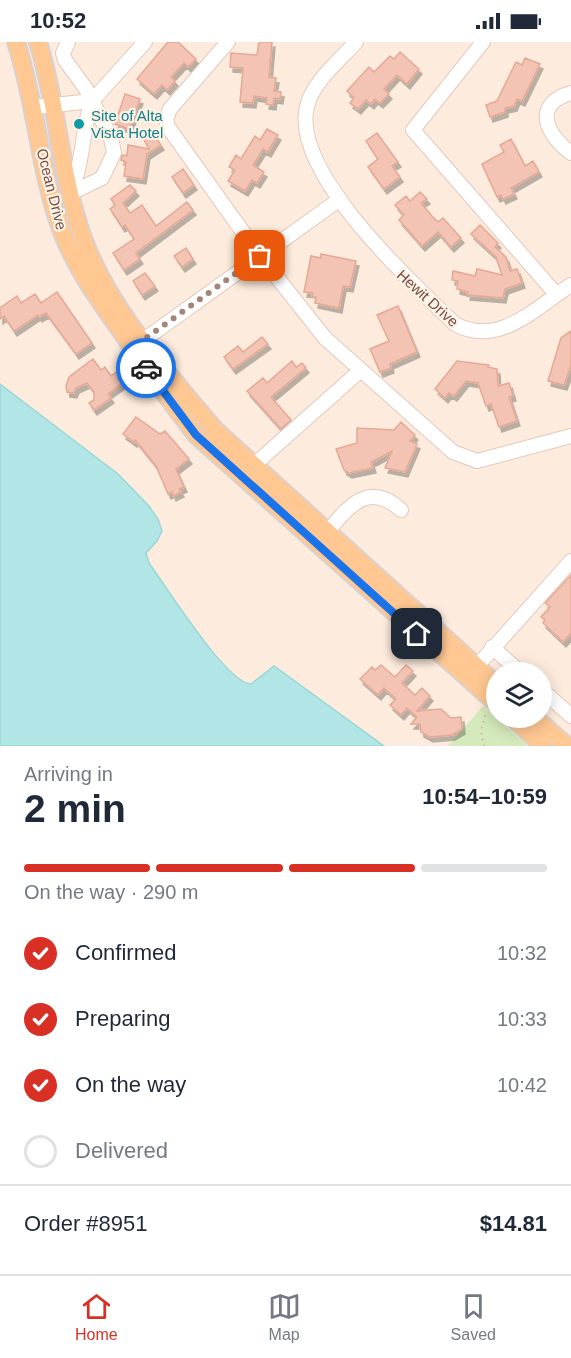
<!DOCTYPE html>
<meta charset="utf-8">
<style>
:root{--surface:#fff;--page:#f2f2f3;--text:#1f2937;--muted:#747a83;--line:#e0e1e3;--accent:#d93025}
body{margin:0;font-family:Arial,sans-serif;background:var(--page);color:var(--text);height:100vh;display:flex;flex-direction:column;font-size:22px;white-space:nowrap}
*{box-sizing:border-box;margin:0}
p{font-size:20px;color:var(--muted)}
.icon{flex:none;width:33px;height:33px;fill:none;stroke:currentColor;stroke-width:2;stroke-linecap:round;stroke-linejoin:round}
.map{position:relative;height:704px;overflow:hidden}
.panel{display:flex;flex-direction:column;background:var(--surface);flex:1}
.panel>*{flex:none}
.fabs{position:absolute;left:486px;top:620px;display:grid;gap:12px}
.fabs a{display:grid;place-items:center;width:66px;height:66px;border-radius:50%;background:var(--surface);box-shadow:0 3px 15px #0003;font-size:30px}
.pin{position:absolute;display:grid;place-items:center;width:51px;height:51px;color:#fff;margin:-26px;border-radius:12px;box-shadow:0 3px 9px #0006}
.courier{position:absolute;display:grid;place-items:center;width:60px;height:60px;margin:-30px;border:4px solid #1a73e8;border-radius:50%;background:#fff;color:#222;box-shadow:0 2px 8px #0007}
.headline em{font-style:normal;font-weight:700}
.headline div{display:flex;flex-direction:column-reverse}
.headline{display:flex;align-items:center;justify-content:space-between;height:102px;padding:0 24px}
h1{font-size:39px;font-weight:700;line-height:45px}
.bar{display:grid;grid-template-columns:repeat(4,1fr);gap:9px 6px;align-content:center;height:72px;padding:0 24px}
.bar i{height:8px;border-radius:4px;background:var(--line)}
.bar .on{background:var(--accent)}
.bar p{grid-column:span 4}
.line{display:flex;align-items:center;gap:15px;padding:0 24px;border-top:2px solid var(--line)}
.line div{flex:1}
ol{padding:0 24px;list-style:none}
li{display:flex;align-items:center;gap:18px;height:66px}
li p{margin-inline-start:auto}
li .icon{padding:6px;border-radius:50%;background:var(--accent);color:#fff;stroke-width:4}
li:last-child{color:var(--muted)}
li i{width:33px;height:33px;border:3px solid var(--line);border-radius:50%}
.status{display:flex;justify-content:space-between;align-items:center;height:42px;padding:0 30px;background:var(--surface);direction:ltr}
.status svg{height:16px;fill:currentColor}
.tab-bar{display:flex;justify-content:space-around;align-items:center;height:84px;border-top:2px solid var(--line);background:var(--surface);font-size:16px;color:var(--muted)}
.tab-bar a{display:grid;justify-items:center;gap:3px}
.tab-bar .on{color:var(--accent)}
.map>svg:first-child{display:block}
.green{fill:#d5eabc}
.water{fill:#b2e5e6;stroke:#98d7d8;stroke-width:1.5}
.building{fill:#f3c4b4;stroke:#e6a894;stroke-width:1.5;filter:url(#shadow)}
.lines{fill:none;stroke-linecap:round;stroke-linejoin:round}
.minor-casing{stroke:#e2c9bc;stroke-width:16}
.major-casing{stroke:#dad1cf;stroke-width:20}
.path{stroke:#d7a898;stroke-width:1.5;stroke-dasharray:1.5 4.5;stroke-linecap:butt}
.minor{stroke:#fff;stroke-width:14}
.major{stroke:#ffc892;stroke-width:16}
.done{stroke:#a3867a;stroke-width:6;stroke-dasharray:0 10.8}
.route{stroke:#1a73e8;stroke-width:8}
.culture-dot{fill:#0f9aa8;stroke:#fff1e4;stroke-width:2}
.labels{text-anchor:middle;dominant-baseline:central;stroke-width:4.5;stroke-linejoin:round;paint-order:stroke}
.culture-label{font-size:15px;fill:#0d838f;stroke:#fff1e4;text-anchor:start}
.street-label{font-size:15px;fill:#724f45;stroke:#fff1e4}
</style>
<div class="status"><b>10:52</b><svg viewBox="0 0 49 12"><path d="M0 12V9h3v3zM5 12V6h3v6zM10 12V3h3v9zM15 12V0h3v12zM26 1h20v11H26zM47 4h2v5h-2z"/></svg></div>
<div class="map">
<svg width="571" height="704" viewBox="0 0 571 704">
<defs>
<filter id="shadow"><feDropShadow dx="3" dy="5" stdDeviation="0" flood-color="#0004"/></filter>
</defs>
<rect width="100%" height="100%" fill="#fdecdd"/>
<path class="green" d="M483 664 528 704H448Z"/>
<path class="water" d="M0 342 118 432 148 463 158 477 162 489 157 499 146 511 149 521C165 543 227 642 251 642L274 624 384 704H0Z"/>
<path class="building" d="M168 0H178L196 17 188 25 184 21 171 35 175 39 167 48 162 43 154 52 137 37Z
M259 0H272L269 35 276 36 274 49 281 50 280 57 274 56 273 63 266 62 267 56 254 54 253 61 240 60 243 26 230 25 231 11 257 13Z
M400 10 419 27 407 42 397 33 384 47 389 52 380 61 375 57 371 62 366 58 358 67 350 61 354 56 347 49 369 25 374 30 390 14 394 17Z
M525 16 540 22 522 59 517 57 514 64 505 66V70L490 75 486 63 497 59 516 20 522 23Z
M125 52 140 57 129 87 115 82Z
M267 87 278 93 268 110 263 107 253 123 264 130 257 141 252 138 245 149 228 139 235 128 229 125 236 113 241 117 255 94 260 98Z
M151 89 161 103 147 112 143 137 124 134 126 120 121 118 122 113 127 114 128 103 149 107 142 94Z
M377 91 398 120 392 124 400 135 384 147 368 125 378 117 366 99Z
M511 97 525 124 533 119 539 130 511 146 514 152 503 157 501 153 497 155 482 122 504 110 500 103Z
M183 127 194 143 183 151 172 135Z
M130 143 136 149 123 161 130 171 142 163 156 184 187 160 193 168 136 211 140 217 124 228 113 211 134 197 125 183 122 185 110 167 115 163 111 157Z
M420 150 427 157 421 161 432 174 438 180 443 176 461 196 451 205 438 190 422 204 399 178 404 173 395 163 406 154 410 159Z
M480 183 498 201 495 205 506 215 510 229 517 227 522 241 505 247 503 256 467 253 468 250 457 247 458 239 452 238 453 229 475 234 477 227 502 233 496 215 471 192Z
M186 206 193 217 182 225 174 214Z
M321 212 356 219 350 245 343 244 339 266 315 261 316 255H312L313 251 304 250 311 214 321 216Z
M145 231 155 244 142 253 133 239Z
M57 250 92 301 76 312 46 271 39 275 38 273 14 289 4 274 0 277V266L17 254 21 261 35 252 41 261Z
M398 264 417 310 390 322 391 326 380 330 370 307 389 299 377 273Z
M571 289V324L564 343 548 339 561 296Z
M262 295 268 302 233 327 224 315 238 304 243 310Z
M93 317 101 328 105 325 111 334 119 328 127 338 108 352 111 356 94 368 89 361 94 358V350L87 341 76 346 74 351 67 350 66 344 69 335Z
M292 319 296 325 302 321 306 326 271 355 291 378 281 387 247 349 263 336 267 341Z
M457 319 489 323 488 325 497 327 498 344 509 341 513 354 509 355 517 379 499 385 491 362 486 364 478 341 466 339 454 354 449 351 445 356 435 347Z
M136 375 160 392 165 389 189 417 176 427 184 445 179 447 181 450 173 454 172 450 168 452 156 424 135 398 134 400 123 392Z
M401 380 415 393 410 399 417 402 405 430 385 426 392 409 371 420 373 426 349 431 344 428 336 407 357 401V386L394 388Z
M571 533V591L563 600 543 581 545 578 541 575 550 565 545 561Z
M381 623 395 635 406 623 413 629 402 641 415 653 422 646 430 654 417 669 441 667 451 676 461 675 462 687 452 693 430 695 421 690 420 682H411L417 675 407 666 401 673 390 663 396 657 384 646 378 653 360 637 372 625 375 628Z"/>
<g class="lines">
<defs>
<path id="minor" d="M68 0 63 11 65 18 86 47 111 96 114 111 102 136 69 152
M228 0 170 67 166 77 168 85 260 214 325 296 453 410 477 419 571 394
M356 0C340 18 315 38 308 61 286 126 412 241 455 282 499 306 536 265 571 243
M483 0 413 88 556 252
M571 51C532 62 546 93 571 111
M35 65 92 59 145 0
M69 152C84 124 81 89 92 59
M134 305 340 157
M254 423 361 328
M328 489C350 463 369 439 401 468
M492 605 520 630
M470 632 571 519
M542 648 571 674"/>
<path id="major" d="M16 0C36 61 39 126 61 187 74 223 96 254 118 285 143 322 169 358 196 393L496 661
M38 0C58 64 60 133 83 196 109 268 167 330 215 388L496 642
M512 675 543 704
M534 675 567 704"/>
</defs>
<use href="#minor" class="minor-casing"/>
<use href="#major" class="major-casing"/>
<path class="path" d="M484 704 481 690 486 670"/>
<use href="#minor" class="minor"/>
<use href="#major" class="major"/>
</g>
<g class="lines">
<path class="done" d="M146 326 132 306 260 214"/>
<path class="route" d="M146 326 196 393 417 592"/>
</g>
<circle class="culture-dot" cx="79" cy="82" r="6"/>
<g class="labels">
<g class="culture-label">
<text x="91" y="73">Site of Alta<tspan x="91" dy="17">Vista Hotel</tspan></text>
</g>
<g class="street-label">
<text transform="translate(52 147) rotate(76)">Ocean Drive</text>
<text transform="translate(428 256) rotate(42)">Hewit Drive</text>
</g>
</g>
</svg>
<div class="fabs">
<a><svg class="icon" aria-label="layers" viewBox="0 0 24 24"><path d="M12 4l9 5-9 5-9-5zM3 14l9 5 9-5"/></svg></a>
</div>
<div class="pin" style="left:260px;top:214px;background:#ea580c"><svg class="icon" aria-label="bag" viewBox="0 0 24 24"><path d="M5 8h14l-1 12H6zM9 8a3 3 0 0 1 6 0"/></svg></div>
<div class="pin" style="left:417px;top:592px;background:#1f2937"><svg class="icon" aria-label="home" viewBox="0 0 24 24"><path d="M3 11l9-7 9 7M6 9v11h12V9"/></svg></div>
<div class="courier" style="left:146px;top:326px"><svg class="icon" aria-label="car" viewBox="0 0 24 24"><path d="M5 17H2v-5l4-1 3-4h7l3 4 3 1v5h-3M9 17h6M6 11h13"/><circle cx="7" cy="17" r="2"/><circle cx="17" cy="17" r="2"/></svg></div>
</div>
<section class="panel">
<div class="headline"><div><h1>2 min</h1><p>Arriving in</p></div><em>10:54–10:59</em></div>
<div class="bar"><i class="on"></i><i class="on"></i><i class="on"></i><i></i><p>On the way · 290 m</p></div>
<ol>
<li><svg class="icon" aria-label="check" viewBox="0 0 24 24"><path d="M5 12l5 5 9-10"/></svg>Confirmed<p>10:32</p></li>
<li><svg class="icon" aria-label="check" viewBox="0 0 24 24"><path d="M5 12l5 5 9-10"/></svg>Preparing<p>10:33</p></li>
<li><svg class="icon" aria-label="check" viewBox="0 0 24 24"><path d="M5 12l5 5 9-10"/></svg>On the way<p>10:42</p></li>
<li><i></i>Delivered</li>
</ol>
<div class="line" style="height:78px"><div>Order #8951</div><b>$14.81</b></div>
</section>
<nav class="tab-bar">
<a class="on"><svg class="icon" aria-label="home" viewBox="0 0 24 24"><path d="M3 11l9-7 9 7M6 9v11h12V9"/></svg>Home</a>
<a><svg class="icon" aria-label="map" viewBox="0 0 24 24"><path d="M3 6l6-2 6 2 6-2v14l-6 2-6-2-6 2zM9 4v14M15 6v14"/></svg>Map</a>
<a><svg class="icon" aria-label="saved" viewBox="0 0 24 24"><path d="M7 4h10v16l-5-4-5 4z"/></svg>Saved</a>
</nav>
